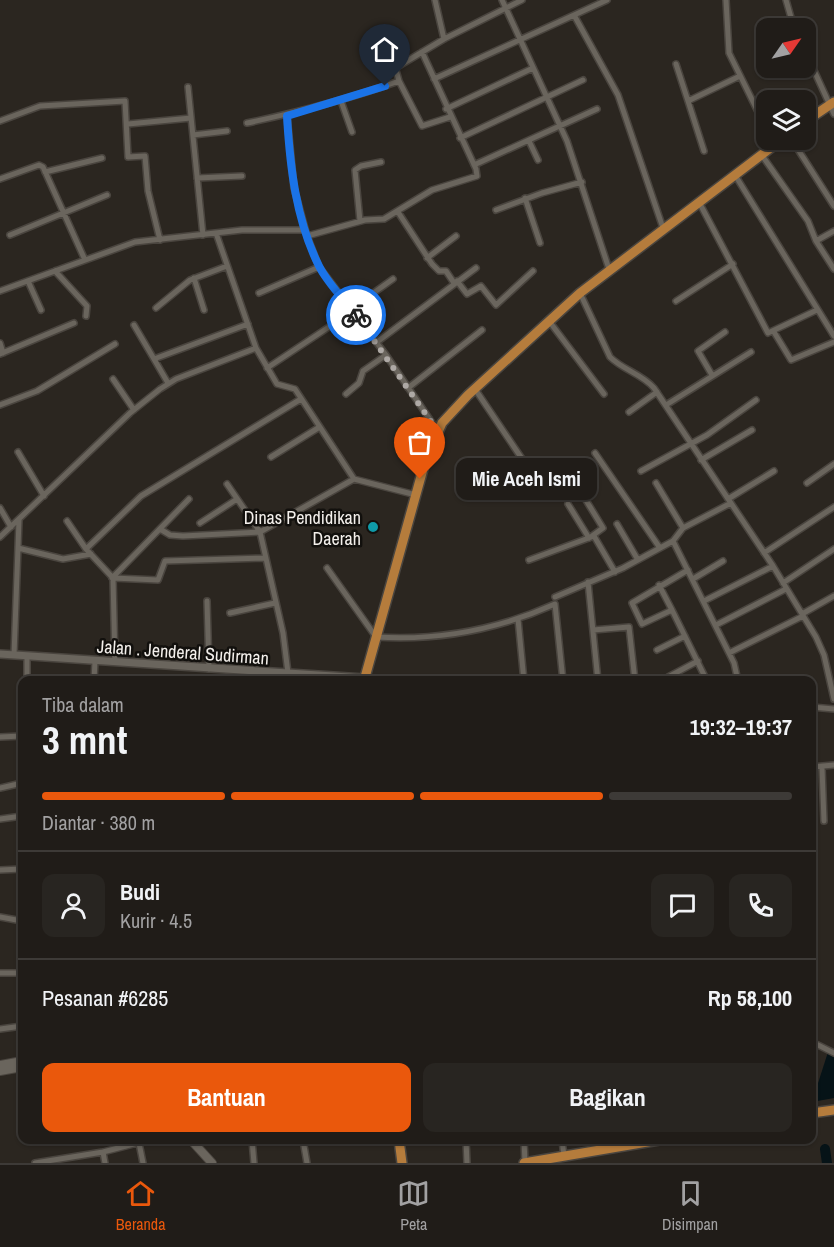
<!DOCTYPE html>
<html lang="id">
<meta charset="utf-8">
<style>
:root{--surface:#201c18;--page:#282521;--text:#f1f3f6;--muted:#a2a1a2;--line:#3d3a37;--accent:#ea580c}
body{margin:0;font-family:"Archivo Narrow",sans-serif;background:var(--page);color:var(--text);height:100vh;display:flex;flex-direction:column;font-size:22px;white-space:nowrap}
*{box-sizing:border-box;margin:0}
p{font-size:20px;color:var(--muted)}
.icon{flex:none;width:33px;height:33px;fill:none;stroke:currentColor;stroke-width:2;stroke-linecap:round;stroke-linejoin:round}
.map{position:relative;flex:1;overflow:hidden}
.sheet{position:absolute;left:18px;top:676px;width:798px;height:468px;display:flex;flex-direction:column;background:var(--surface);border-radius:12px;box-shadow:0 2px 4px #0004,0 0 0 2px var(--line)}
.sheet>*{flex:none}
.needle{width:39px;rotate:56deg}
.fabs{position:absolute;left:756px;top:18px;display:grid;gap:12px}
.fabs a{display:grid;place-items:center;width:60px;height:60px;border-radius:12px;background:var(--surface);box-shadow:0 2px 4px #0004,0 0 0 2px var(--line);font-size:30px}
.pin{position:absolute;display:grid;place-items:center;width:51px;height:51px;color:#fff;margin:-62px -26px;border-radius:50% 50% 50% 0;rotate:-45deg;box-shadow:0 0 6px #0007}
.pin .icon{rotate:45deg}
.courier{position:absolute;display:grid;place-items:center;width:60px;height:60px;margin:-30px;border:4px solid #1a73e8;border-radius:50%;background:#fff;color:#222;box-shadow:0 2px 8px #0007}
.bubble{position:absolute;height:42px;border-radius:12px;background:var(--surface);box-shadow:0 2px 4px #0004,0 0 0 2px var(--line);font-size:20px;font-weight:800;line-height:42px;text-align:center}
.overview em{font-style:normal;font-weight:800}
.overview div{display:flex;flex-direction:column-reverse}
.overview{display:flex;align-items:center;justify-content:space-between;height:102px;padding:0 24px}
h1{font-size:39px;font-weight:800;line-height:45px}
.bar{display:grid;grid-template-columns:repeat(4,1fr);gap:9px 6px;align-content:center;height:72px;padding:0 24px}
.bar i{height:8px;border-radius:4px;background:var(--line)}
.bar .current{background:var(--accent)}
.bar p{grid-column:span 4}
.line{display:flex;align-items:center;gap:15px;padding:0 24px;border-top:2px solid var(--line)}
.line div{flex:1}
.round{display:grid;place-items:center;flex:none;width:63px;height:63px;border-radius:12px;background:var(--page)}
.action{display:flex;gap:12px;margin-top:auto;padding:12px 24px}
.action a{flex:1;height:69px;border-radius:12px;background:var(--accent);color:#fff;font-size:24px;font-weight:800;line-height:69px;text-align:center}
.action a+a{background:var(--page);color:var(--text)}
.dock{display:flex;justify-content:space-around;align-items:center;height:84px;border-top:2px solid var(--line);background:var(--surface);font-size:16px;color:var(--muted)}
.dock a{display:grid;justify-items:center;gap:3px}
.dock .current{color:var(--accent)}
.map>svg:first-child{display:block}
.water{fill:#061317}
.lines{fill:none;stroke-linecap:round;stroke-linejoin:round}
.river{stroke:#061317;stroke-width:10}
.minor-casing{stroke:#4a453f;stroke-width:8}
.tertiary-casing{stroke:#4a453f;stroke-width:10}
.secondary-casing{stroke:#4a453f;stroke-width:10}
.trunk-casing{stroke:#4a453f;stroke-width:12}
.minor{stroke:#6a655d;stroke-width:5}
.tertiary{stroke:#6a655d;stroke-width:7}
.secondary{stroke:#6a655d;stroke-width:8}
.trunk{stroke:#b57c3c;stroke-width:9}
.done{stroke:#aea9a5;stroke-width:6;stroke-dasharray:0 10.8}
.route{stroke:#1a73e8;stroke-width:8}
.culture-dot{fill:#0f9aa8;stroke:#12100d;stroke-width:2}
.labels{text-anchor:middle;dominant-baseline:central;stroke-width:5;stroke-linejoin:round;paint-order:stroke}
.poi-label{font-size:18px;fill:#f4f0ec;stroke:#12100d;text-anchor:end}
.street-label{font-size:18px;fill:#f4f0ec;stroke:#12100d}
</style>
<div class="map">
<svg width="834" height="1163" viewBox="0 0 834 1163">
<rect width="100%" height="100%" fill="#2b2620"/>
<path class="water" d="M828 1052 834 1055V1098L812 1102Z"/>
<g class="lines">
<path class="river" d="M825 1149 827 1163"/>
<defs>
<path id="minor" d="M435 0 444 39
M502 0 567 141 609 269
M726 0 729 53 766 128
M786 0 794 28
M574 15 618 95 663 228
M806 53 834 114
M676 64 688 101
M434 79 607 0
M399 81 422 126 450 117
M188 87 203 235
M341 101 352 132
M446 109 533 68
M287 116 294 188 307 236 319 267 386 355 437 430
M0 121 40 106 125 101 128 157 145 156 148 191 160 240
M247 123C299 112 349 99 399 81L396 70 397 67 444 39 522 0
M128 124 191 118
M193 135 227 131
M460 138 583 80
M792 140 834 206
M529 141 538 160
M704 151 688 101 740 76
M761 154 808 221 816 241 834 269
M474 165 597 109
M45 172 102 158
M735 175 834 336
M197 178 242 176
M0 179 39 165 43 167 85 260
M525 198 540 243
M699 202 768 333 817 310
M496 210 542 193 582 182
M398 212 432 264 439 271H446L454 283
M360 221 355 170 361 166 381 162
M216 233 256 348 277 384 295 389 354 479 416 495
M10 235 107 195
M307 236 365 220 384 219 432 190 477 176 476 169 422 52
M816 241 834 231
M427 258 456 236
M55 271 87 306 86 316
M194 278 204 310
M28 281 41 310
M457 281 467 294 481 286 496 305 533 271
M0 291 135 242 242 230H305
M259 293 319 267
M580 293 610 357C623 370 642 374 654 388L773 566 816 637 824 655 834 699
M676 301 733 264
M156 308 190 280 227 266
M351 309 393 279
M549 321 604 394
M134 325 154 359 248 324
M774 332 791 360 834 342
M377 342 476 268
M0 343 3 353
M0 354 74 323
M154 359 168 383
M267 368 353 311
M712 375 698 351 725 332
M113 379 134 410
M408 388 482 330
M475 389 539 484
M346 394 359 383 363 371 386 355
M0 405 37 391 115 344
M666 405 751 352
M629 412 657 392
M18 452 44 496
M595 453 660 548
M271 457 318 428
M701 460 752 430
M641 471 707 435 756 400
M656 483 683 528
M807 483 834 464
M227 484 260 532 283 633 288 673
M584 497 603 528 592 536
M728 499 774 471
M568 504 589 538
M0 508 11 527
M67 521 86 549 113 578 115 662
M200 523 237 499
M617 524 638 560
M160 529 170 535 183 536 260 532 354 479
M0 537 130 413 160 389 176 379 256 348
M673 541 734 663 738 681
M18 548 63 559 91 554
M86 549 141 496 301 399
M764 553 834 507
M529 560 594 536 615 572
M327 568 376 637C438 641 499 629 555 604L563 681
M112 578 189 499
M113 578 158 580 165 561 265 558
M693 579 723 561
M588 582 598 681
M783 583 834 549
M659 585 672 610 642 624 632 603 688 570
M555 597 623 568 673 541 683 528 731 503
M207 601 209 669
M704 601 773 566
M672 610 707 681
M230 613 275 603
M802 614 834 596
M518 619 524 681
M716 625 786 589
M593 630 629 627 635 681
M657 650 685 636
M729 653 803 616
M14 655 19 520
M27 656V681
M668 677 698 661
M364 678 426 681
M94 681 95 661
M812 707 834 709
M0 737 22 736
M812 767 834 765
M822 768 824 821
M0 788 22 783
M0 819 22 816
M21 833H22
M0 870 22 869
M0 917 22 921
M0 973H22
M0 1029 22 1026
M812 1042 834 1053
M252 1140 254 1163
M303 1140 307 1163
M466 1140 467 1163
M524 1140 525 1163
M562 1140 564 1156
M139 1143 143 1163
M103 1152 105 1163
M35 1163 103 1152 149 1140"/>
<path id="tertiary" d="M0 654 364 678"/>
<path id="secondary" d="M0 1065 22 1061
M0 1071 22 1067
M191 1140 212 1163"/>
<path id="trunk" d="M806 121 834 102
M364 681 425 462 442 423 468 395 580 293 781 140
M812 1113 834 1110
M399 1140 402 1163
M524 1163 659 1140"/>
</defs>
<use href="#minor" class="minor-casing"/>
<use href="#tertiary" class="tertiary-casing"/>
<use href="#secondary" class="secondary-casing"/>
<use href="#trunk" class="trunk-casing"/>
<use href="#minor" class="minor"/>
<use href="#tertiary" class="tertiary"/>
<use href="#secondary" class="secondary"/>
<use href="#trunk" class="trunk"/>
</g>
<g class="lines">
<path class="done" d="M356 315 437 430 420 479"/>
<path class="route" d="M356 315C344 299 328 284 319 266 296 220 290 167 287 116L385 86"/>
</g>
<circle class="culture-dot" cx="373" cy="527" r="6"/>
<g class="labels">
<g class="poi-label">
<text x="361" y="517">Dinas Pendidikan<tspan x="361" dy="21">Daerah</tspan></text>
</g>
<g class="street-label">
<text transform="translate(183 652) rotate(4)">Jalan . Jenderal Sudirman</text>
</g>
</g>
</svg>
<div class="fabs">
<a><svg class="needle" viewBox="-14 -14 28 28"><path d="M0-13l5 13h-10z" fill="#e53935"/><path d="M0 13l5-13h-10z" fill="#a2a1a2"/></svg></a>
<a><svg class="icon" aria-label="layers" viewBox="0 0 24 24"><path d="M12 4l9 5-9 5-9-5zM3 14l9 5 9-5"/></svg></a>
</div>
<div class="pin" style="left:420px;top:479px;background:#ea580c"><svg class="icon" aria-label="bag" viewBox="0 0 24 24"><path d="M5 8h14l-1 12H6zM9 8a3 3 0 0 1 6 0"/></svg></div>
<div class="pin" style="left:385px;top:86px;background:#1f2937"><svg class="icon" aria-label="home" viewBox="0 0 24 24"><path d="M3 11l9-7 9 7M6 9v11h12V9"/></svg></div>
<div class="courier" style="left:356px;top:315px"><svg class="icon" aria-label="bike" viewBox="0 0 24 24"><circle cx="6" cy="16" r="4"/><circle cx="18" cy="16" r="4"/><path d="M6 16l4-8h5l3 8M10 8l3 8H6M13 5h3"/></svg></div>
<div class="bubble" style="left:456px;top:458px;width:141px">Mie Aceh Ismi</div>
<section class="sheet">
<div class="overview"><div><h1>3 mnt</h1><p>Tiba dalam</p></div><em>19:32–19:37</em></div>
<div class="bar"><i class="current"></i><i class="current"></i><i class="current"></i><i></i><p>Diantar · 380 m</p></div>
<div class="line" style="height:108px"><a class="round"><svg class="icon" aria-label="person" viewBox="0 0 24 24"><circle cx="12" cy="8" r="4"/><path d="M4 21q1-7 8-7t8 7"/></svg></a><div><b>Budi</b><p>Kurir · 4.5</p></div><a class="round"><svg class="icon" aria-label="chat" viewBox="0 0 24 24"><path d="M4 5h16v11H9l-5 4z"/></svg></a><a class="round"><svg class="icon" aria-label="phone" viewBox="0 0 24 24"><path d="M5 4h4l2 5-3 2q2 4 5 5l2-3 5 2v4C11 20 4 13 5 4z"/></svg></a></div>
<div class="line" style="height:78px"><div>Pesanan #6285</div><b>Rp 58,100</b></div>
<div class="action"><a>Bantuan</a><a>Bagikan</a></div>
</section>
</div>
<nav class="dock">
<a class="current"><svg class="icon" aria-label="home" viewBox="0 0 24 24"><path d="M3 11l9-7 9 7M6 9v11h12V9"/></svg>Beranda</a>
<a><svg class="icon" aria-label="map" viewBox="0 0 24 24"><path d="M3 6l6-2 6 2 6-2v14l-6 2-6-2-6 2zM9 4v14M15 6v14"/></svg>Peta</a>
<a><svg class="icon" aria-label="saved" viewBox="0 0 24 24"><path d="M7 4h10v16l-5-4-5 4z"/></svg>Disimpan</a>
</nav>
